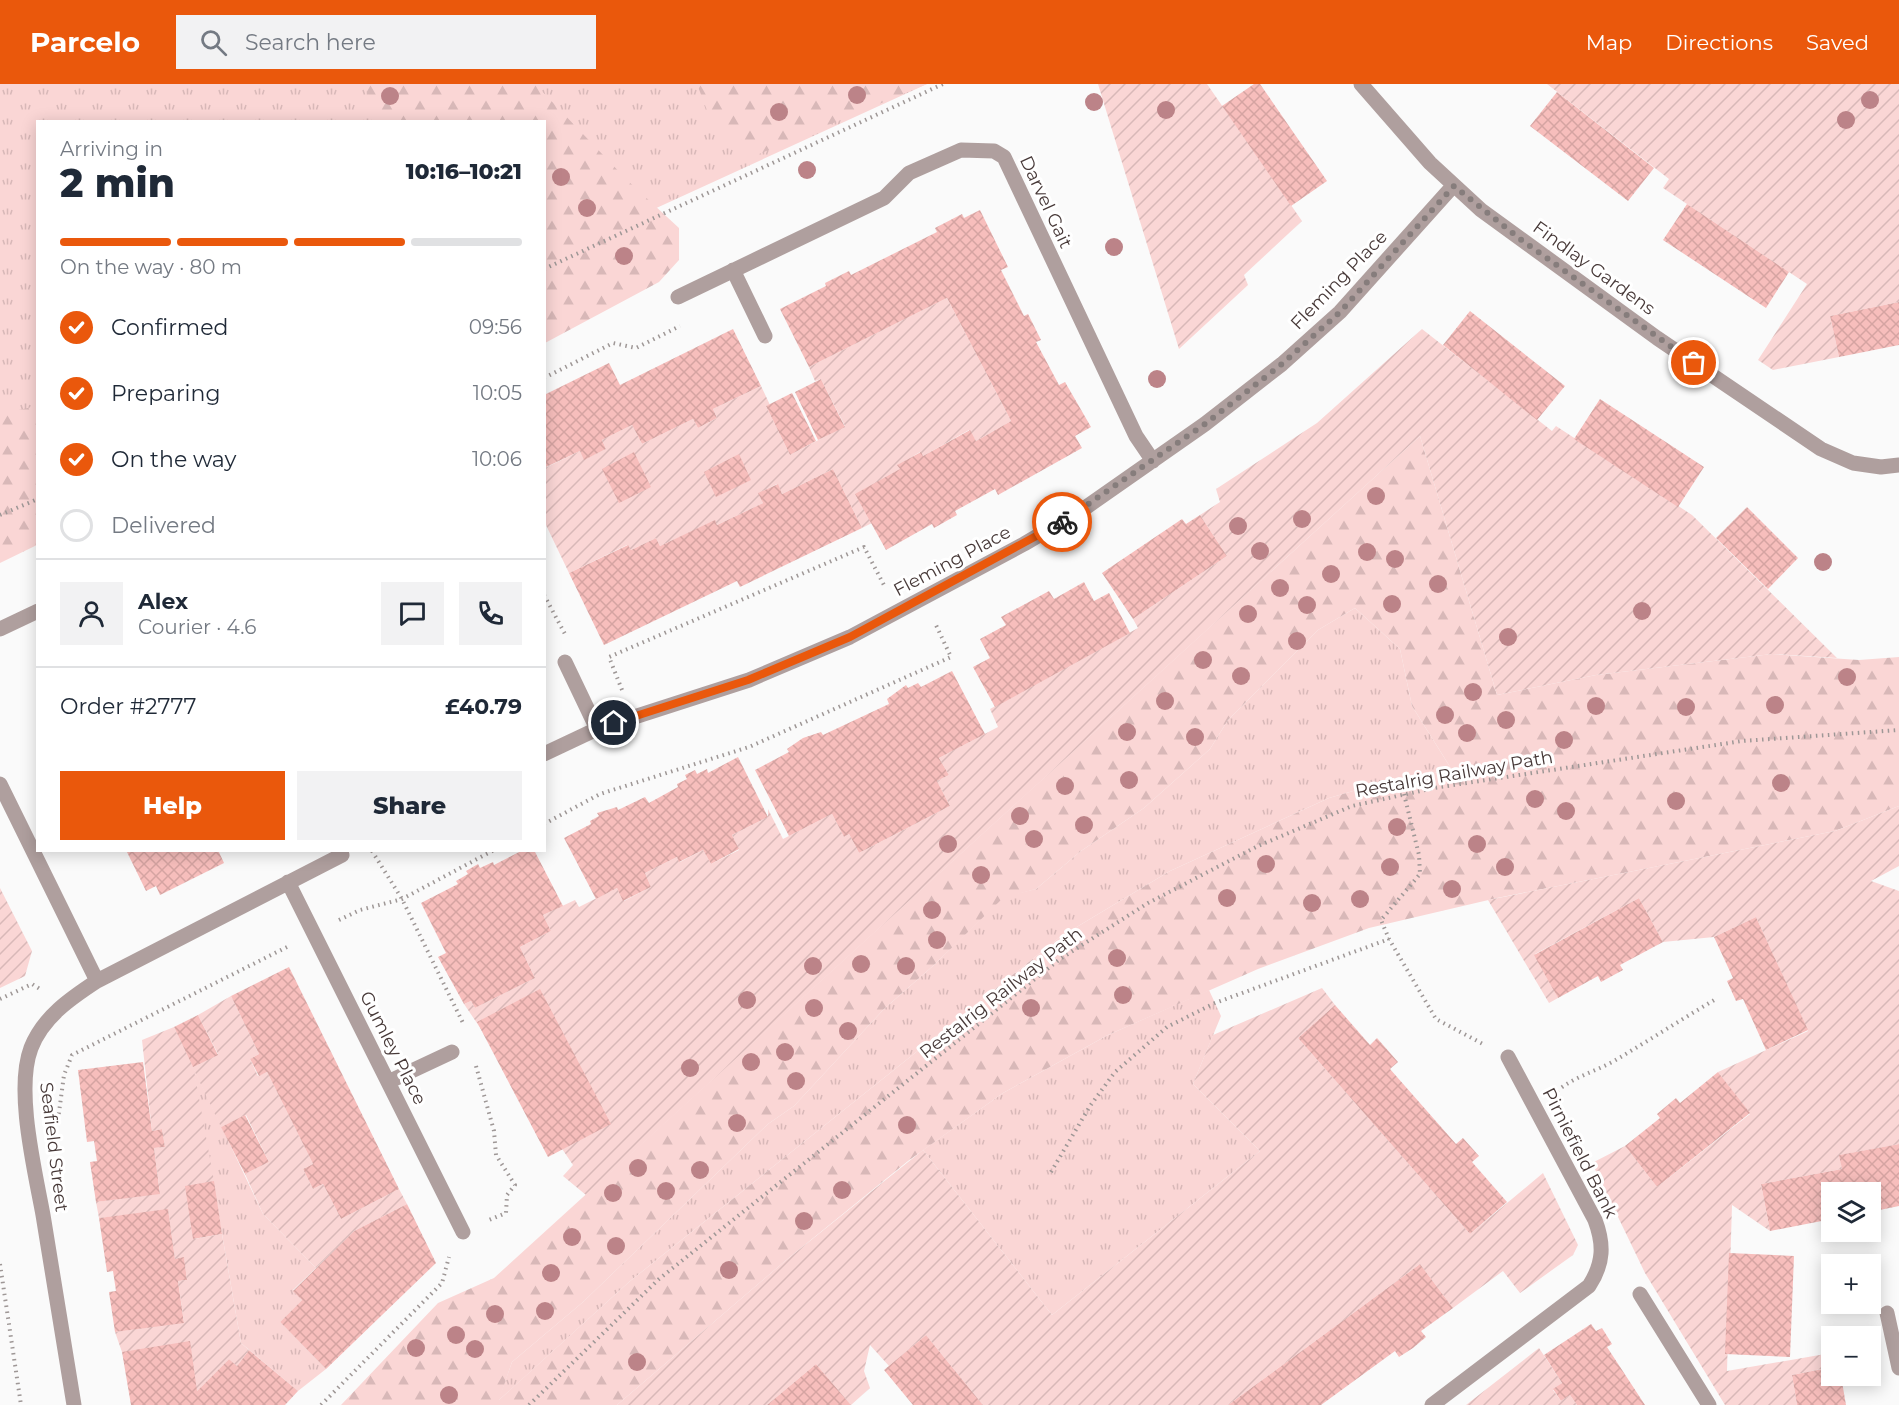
<!DOCTYPE html>
<meta charset="utf-8">
<style>
:root{--surface:#fff;--page:#f2f2f3;--text:#1f2937;--muted:#747a83;--line:#e0e1e3;--accent:#ea580c}
body{margin:0;font-family:Montserrat,sans-serif;background:var(--page);color:var(--text);height:100vh;display:flex;flex-direction:column;font-size:22px;white-space:nowrap}
*{box-sizing:border-box;margin:0}
p{font-size:20px;color:var(--muted)}
.icon{flex:none;width:33px;height:33px;fill:none;stroke:currentColor;stroke-width:2;stroke-linecap:round;stroke-linejoin:round}
.map{position:relative;flex:1;overflow:hidden}
.side{position:absolute;left:36px;top:36px;width:510px;height:732px;display:flex;flex-direction:column;background:var(--surface);border-radius:0px;box-shadow:0 3px 15px #0003}
.side>*{flex:none}
.controls{position:absolute;left:1821px;top:1098px;display:grid;gap:12px}
.controls a{display:grid;place-items:center;width:60px;height:60px;border-radius:0px;background:var(--surface);box-shadow:0 3px 15px #0003;font-size:30px}
.pin{position:absolute;display:grid;place-items:center;width:51px;height:51px;color:#fff;margin:-26px;border:3px solid #fff;border-radius:50%;box-shadow:0 2px 6px #0007}
.courier{position:absolute;display:grid;place-items:center;width:60px;height:60px;margin:-30px;border:4px solid #ea580c;border-radius:50%;background:#fff;color:#222;box-shadow:0 2px 8px #0007}
.headline em{font-style:normal;font-weight:800}
.headline div{display:flex;flex-direction:column-reverse}
.headline{display:flex;align-items:center;justify-content:space-between;height:102px;padding:0 24px}
h1{font-size:39px;font-weight:800;line-height:45px}
.bar{display:grid;grid-template-columns:repeat(4,1fr);gap:9px 6px;align-content:center;height:72px;padding:0 24px}
.bar i{height:8px;border-radius:4px;background:var(--line)}
.bar .current{background:var(--accent)}
.bar p{grid-column:span 4}
.line{display:flex;align-items:center;gap:15px;padding:0 24px;border-top:2px solid var(--line)}
.line div{flex:1}
.round{display:grid;place-items:center;flex:none;width:63px;height:63px;border-radius:0px;background:var(--page)}
ol{padding:0 24px;list-style:none}
li{display:flex;align-items:center;gap:18px;height:66px}
li p{margin-inline-start:auto}
li .icon{padding:6px;border-radius:50%;background:var(--accent);color:#fff;stroke-width:4}
li:last-child{color:var(--muted)}
li i{width:33px;height:33px;border:3px solid var(--line);border-radius:50%}
.primary-button{display:flex;gap:12px;margin-top:auto;padding:12px 24px}
.primary-button a{flex:1;height:69px;border-radius:0px;background:var(--accent);color:#fff;font-size:24px;font-weight:800;line-height:69px;text-align:center}
.primary-button a+a{background:var(--page);color:var(--text)}
header{display:flex;align-items:center;gap:36px;box-sizing:border-box;height:84px;padding:0 30px;background:var(--accent);color:#fff}
header strong{font-size:28px}
nav{display:flex;gap:33px;margin-inline-start:auto;font-size:21px}
.search{width:420px;height:54px;background:var(--page);display:flex;align-items:center;gap:15px;box-sizing:border-box;padding:0 21px;border-radius:0px;color:var(--muted);font-size:22px}
.map>svg:first-child{display:block}
.grass{fill:url(#grass-tufts)}
.forest{fill:url(#forest-firs);fill-rule:evenodd}
.garden{fill:url(#garden-furrows)}
.building{fill:url(#building-cross-hatch)}
.lines{fill:none;stroke-linecap:round;stroke-linejoin:round}
.path{stroke:#9e9796;stroke-width:4;stroke-dasharray:1.5 4.5;stroke-linecap:butt}
.minor{stroke:#af9f9e;stroke-width:15}
.tree{fill:#bc8388}
.done{stroke:#867d7c;stroke-width:6;stroke-dasharray:0 10.8}
.route{stroke:#ea580c;stroke-width:8}
.labels{text-anchor:middle;dominant-baseline:central;stroke-width:6;stroke-linejoin:round;paint-order:stroke}
.street-label{font-size:18px;fill:#473938;stroke:#fff}
</style>
<header>
<strong>Parcelo</strong>
<div class="search"><svg class="icon" aria-label="search" viewBox="0 0 24 24"><circle cx="10" cy="10" r="6"/><path d="M15 15l6 6"/></svg>Search here</div>
<nav><a>Map</a><a>Directions</a><a>Saved</a></nav>
</header>
<div class="map">
<svg width="1899" height="1321" viewBox="0 0 1899 1321">
<defs>
<pattern id="grass-tufts" width="24" height="20" patternUnits="userSpaceOnUse" patternTransform="scale(1.5)"><rect width="24" height="20" fill="#fad6d5"/><path d="M3 7l-1-3M5 7V3M7 7l1-3M15 17l-1-3M17 17v-4M19 17l1-3" fill="none" stroke="#d8b8b8"/></pattern>
<pattern id="forest-firs" width="22" height="20" patternUnits="userSpaceOnUse" patternTransform="scale(1.5)"><rect width="22" height="20" fill="#fad6d5"/><path d="M5 1l3.5 6h-7zM16 11l3.5 6h-7z" fill="#d8b8b8"/></pattern>
<pattern id="garden-furrows" width="10" height="10" patternUnits="userSpaceOnUse" patternTransform="scale(1.5)"><rect width="10" height="10" fill="#fad6d5"/><path d="M-1 1l2-2M0 10L10 0M9 11l2-2" fill="none" stroke="#d8b8b8"/></pattern>
<pattern id="building-cross-hatch" width="8" height="8" patternUnits="userSpaceOnUse" patternTransform="scale(1.5)"><rect width="8" height="8" fill="#f7bebc"/><path d="M0 0l8 8M0 8l8-8" fill="none" stroke="#d5a4a2"/></pattern>
</defs>
<rect width="100%" height="100%" fill="#fafafa"/>
<path class="grass" d="M0 0H927L545 175 544 38H38L37 400 0 416Z
M1355 524 1400 565 1412 622 1452 686 1391 696 1329 714 1170 787 1060 853 629 1198 498 1317 512 1278 583 1218 768 1040 794 1022 884 925 934 881 1003 813 1036 805 1081 767 1144 724 1210 665 1228 636 1318 546Z
M1209 906 1221 932 1193 1000 1260 1067 1052 1231 923 1066 1003 1009 1108 951Z
M193 983 263 1130 316 1184 293 1206 302 1216 280 1238 326 1285 298 1307 241 1259Z"/>
<path class="forest" d="M363 0H535L628 97 679 144V176L659 198 545 259 544 38 381 37Z
M697 0H927L759 70 708 29Z
M37 322V461L0 479V330Z
M1420 352 1497 611 1596 591 1772 570 1859 576 1899 573V722L1835 747 1497 814 1369 844 1258 885 1108 951 1003 1009 908 1077 785 1177 617 1321H341L438 1219 494 1194ZM1355 524 1400 565 1412 622 1452 686 1391 696 1329 714 1170 787 1060 853 629 1198 499 1316 512 1278 583 1218 768 1040 794 1022 884 925 934 881 1003 814 1036 805 1081 767 1144 724 1210 665 1228 636 1318 546Z"/>
<path class="garden" d="M1098 0H1207L1302 137 1244 191 1248 201 1179 265Z
M1547 0H1899V218L1830 232 1839 273 1773 286 1758 276 1807 200 1663 104 1669 95Z
M947 214 1011 337 976 357 969 346 923 372 920 368 898 381 900 385 872 439 862 444 833 385 782 410 777 400 759 409 763 419 717 441 715 437 660 462 656 454 631 466 627 461 569 489 545 439V384L580 367 585 375 606 365 602 356 632 341 642 360 693 335 698 344 717 334 713 325 761 302 770 321 766 322 790 371 845 342 821 295 815 297 809 283Z
M1422 245 1552 347 1556 342 1692 431 1837 574 1772 570 1596 591 1497 611 1420 352 586 1111 563 1092 573 1081 464 920 471 917 475 924 535 894 520 863 551 847 543 831 575 816 579 823 617 804 624 817 651 803 645 789 677 773 680 778 703 766 711 780 739 766 732 751 768 733V725L783 755 832 730 844 753 849 750 859 769 950 722 937 697 949 691 939 674 998 643 990 625 1138 544 1133 535 1227 472 1200 431 1220 418 1216 405 1317 339Z
M1899 722V782L1871 797 1899 807V1060L1840 1071 1842 1085 1761 1100 1770 1147 1732 1121 1727 1287 1831 1269V1283L1792 1291 1797 1321H1725L1645 1189 1592 1079 1625 1062 1657 1103 1750 1030 1718 988 1808 947 1756 833 1714 853 1663 858 1639 814 1535 870 1558 914 1549 919 1488 816 1835 747Z
M0 804 32 867 25 892 0 904Z
M1322 904 1335 921 1298 954 1470 1150 1543 1089 1578 1161 1573 1171 1520 1209 1503 1187 1453 1224 1420 1180 1228 1321H983L926 1251 889 1282 870 1261 864 1287 870 1304 851 1321 816 1280 767 1321H617L785 1177 923 1066 1052 1231 1260 1067 1193 1000 1213 951Z
M231 912 259 970 250 975 258 992 267 988 313 1080 303 1085 313 1105 323 1100 341 1135 399 1105 407 1120 354 1147 316 1184 263 1130 245 1090 269 1078 246 1031 221 1043 194 986 214 1097 194 1155 222 1150 241 1259 249 1266 237 1282 229 1275 197 1307 122 1268 115 1248 184 1238 178 1197 187 1196 184 1174 175 1175 168 1126 99 1134 96 1118 160 1109 154 1064 165 1063 162 1045 152 1047 142 956 174 943 193 982 218 970 198 931Z
M1539 1264 1562 1299 1553 1306 1561 1317 1570 1311 1577 1321H1466Z"/>
<path class="building" d="M1254 0H1260L1327 97 1291 122 1222 22Z
M1557 8 1654 84 1628 117 1530 42Z
M1687 120 1789 188 1766 224 1663 156Z
M980 126 1008 183 1001 186 1024 232 1028 230 1041 256 1036 258 1059 301 1065 298 1091 343 1075 352 1082 364 998 411 995 405 955 427 957 431 934 444 932 440 886 466 855 410 900 385 897 381 921 368 923 372 970 346 976 357 1011 337 947 214 809 283 780 225 826 202 825 199 849 187 851 191 937 148 935 144 962 130 964 134Z
M1899 218V261L1839 273 1830 232Z
M1470 227 1565 302 1537 336 1443 261Z
M733 245 761 302 713 325 717 334 698 344 693 335 642 360 632 341 602 356 606 365 584 376 580 367 544 384V311L609 279 620 301Z
M821 295 845 343 818 356 795 308Z
M792 309 816 357 790 371 766 322Z
M1600 315 1704 383 1678 423 1574 355Z
M634 368 651 403 619 419 602 385Z
M739 370 751 396 716 413 704 388Z
M833 385 862 444 740 503 737 497 604 561 569 489 628 461 631 466 656 454 660 462 715 436 717 441 763 419 758 409 778 400 782 410Z
M1747 423 1798 474 1768 505 1716 454Z
M1200 431 1227 472 1133 535 1102 489 1182 435 1186 440Z
M1084 498 1094 517 1109 509 1130 549 995 623 973 583 990 574 980 555 1006 541 1001 533 1049 507 1054 515Z
M952 587 985 650 939 674 949 691 937 697 950 722 859 769 849 750 844 753 832 730 789 752 755 686 789 668 787 665 803 654 821 648 823 651 889 620 887 615 906 601 908 604 918 599 921 603Z
M738 673 768 733 732 751 739 765 711 780 703 766 679 778 677 773 645 789 651 803 623 817 617 804 596 815 564 754 591 740 590 737 599 732 597 729 617 723 618 726 645 713 649 719 678 703 677 700 687 695 685 691 695 686 697 690 707 685 708 689Z
M126 766H218L224 779 160 811 156 802 146 807Z
M523 766H534L563 822 543 831 551 847 520 863 535 894 475 924 471 917 464 920 438 873 446 869 421 819 458 800 456 797 468 790 466 787 478 780 480 784 493 778 494 781Z
M1639 814 1663 858 1620 881 1623 886 1601 898 1598 892 1558 914 1534 871Z
M1756 833 1808 946 1766 966 1743 915 1736 917 1727 897 1733 894 1714 853Z
M289 883 399 1105 341 1135 323 1100 313 1105 303 1085 313 1080 267 988 259 992 250 975 259 970 231 912Z
M540 905 611 1040 548 1073 477 938Z
M1335 921 1370 961 1377 954 1398 978 1390 985 1456 1060 1463 1054 1479 1072 1472 1078 1507 1118 1470 1150 1298 954Z
M198 931 218 971 193 983 174 943Z
M143 978 152 1047 162 1045 165 1063 154 1064 160 1110 96 1118 90 1078 97 1077 94 1057 87 1058 78 986Z
M1718 988 1750 1029 1657 1103 1625 1062 1660 1034 1657 1030 1676 1014 1680 1019Z
M245 1031 269 1078 245 1090 221 1043Z
M1899 1060V1122L1870 1128V1108H1832V1135L1770 1147 1761 1100 1842 1085 1839 1071Z
M214 1097 222 1150 193 1155 185 1102Z
M407 1120 436 1179 326 1285 280 1238 302 1216 293 1207 354 1147Z
M168 1125 175 1175 184 1173 187 1196 178 1197 184 1239 115 1248 109 1208 116 1207 113 1187 107 1188 99 1134Z
M1729 1169 1794 1172 1790 1273 1725 1270Z
M1420 1180 1453 1224 1421 1247 1426 1253 1413 1264 1399 1273 1395 1267 1321 1321H1228Z
M1591 1240 1596 1247 1602 1244 1612 1260 1607 1263 1645 1321H1577L1570 1311 1561 1317 1553 1305 1562 1299 1544 1271Z
M926 1251 983 1321H913L884 1286Z
M190 1257 197 1307 229 1275 237 1282 249 1266 298 1307 285 1321H131L122 1268Z
M816 1280 851 1321H767Z
M1832 1283V1292H1841L1846 1321H1797L1792 1291Z"/>
<g class="lines">
<path class="path" d="M544 185 943 0
M544 294 613 259 636 264 680 242
M0 431 38 415
M544 511 565 550
M622 606 609 573 864 463 885 503
M1404 710 1419 771 1420 790 1381 836 1389 855 1436 935 1483 960
M544 740 600 710 749 663 951 573 935 539
M372 767 402 815 464 941
M339 836 360 826 402 815 494 766
M0 915 32 900 40 905
M476 982 494 1047 496 1071 515 1101 507 1111 506 1129 489 1136
M1557 1007C1574 993 1594 988 1614 977 1648 957 1682 935 1716 915
M58 1036 64 991 72 971 287 863
M1051 1088 1090 1022 1115 988 1167 943 1215 919 1389 855
M0 1180 21 1321
M321 1321 442 1199 449 1173
M529 1321 659 1195 1060 875 1148 819 1258 762 1352 722 1434 704 1742 657 1899 646"/>
<path class="minor" d="M1361 0 1430 79 1481 126 1657 254 1821 365 1853 379 1881 383 1899 381
M733 186 765 252
M678 213 884 114 909 89 961 66 994 67 1004 73 1136 352 1153 377
M0 545 38 527
M565 578 597 645
M544 670 597 645 749 596 850 553 1024 460 1085 424 1205 340 1282 280 1340 228 1453 102
M0 700 97 897
M288 798 463 1148
M388 998 452 968
M1640 1210 1709 1321
M1887 1229 1899 1284
M74 1321C64 1258 53 1195 43 1131 35 1087 15 1006 31 964 43 933 71 914 97 897L342 771
M1432 1321 1589 1202C1604 1179 1604 1160 1595 1136L1508 973"/>
</g>
<g class="tree">
<circle cx="857" cy="11" r="9"/>
<circle cx="390" cy="12" r="9"/>
<circle cx="1870" cy="16" r="9"/>
<circle cx="1094" cy="18" r="9"/>
<circle cx="1166" cy="26" r="9"/>
<circle cx="779" cy="28" r="9"/>
<circle cx="1846" cy="36" r="9"/>
<circle cx="807" cy="86" r="9"/>
<circle cx="561" cy="93" r="9"/>
<circle cx="587" cy="124" r="9"/>
<circle cx="1114" cy="163" r="9"/>
<circle cx="624" cy="172" r="9"/>
<circle cx="1157" cy="295" r="9"/>
<circle cx="1376" cy="412" r="9"/>
<circle cx="1302" cy="435" r="9"/>
<circle cx="1238" cy="442" r="9"/>
<circle cx="1260" cy="467" r="9"/>
<circle cx="1367" cy="468" r="9"/>
<circle cx="1395" cy="475" r="9"/>
<circle cx="1823" cy="478" r="9"/>
<circle cx="1331" cy="490" r="9"/>
<circle cx="1438" cy="500" r="9"/>
<circle cx="1280" cy="504" r="9"/>
<circle cx="1392" cy="520" r="9"/>
<circle cx="1307" cy="521" r="9"/>
<circle cx="1642" cy="527" r="9"/>
<circle cx="1248" cy="530" r="9"/>
<circle cx="1508" cy="553" r="9"/>
<circle cx="1297" cy="557" r="9"/>
<circle cx="1203" cy="576" r="9"/>
<circle cx="1241" cy="592" r="9"/>
<circle cx="1847" cy="593" r="9"/>
<circle cx="1473" cy="608" r="9"/>
<circle cx="1165" cy="617" r="9"/>
<circle cx="1775" cy="621" r="9"/>
<circle cx="1596" cy="622" r="9"/>
<circle cx="1686" cy="623" r="9"/>
<circle cx="1445" cy="631" r="9"/>
<circle cx="1506" cy="636" r="9"/>
<circle cx="1127" cy="648" r="9"/>
<circle cx="1467" cy="649" r="9"/>
<circle cx="1195" cy="653" r="9"/>
<circle cx="1564" cy="656" r="9"/>
<circle cx="1129" cy="696" r="9"/>
<circle cx="1781" cy="699" r="9"/>
<circle cx="1065" cy="702" r="9"/>
<circle cx="1535" cy="715" r="9"/>
<circle cx="1676" cy="717" r="9"/>
<circle cx="1566" cy="727" r="9"/>
<circle cx="1020" cy="732" r="9"/>
<circle cx="1084" cy="741" r="9"/>
<circle cx="1397" cy="743" r="9"/>
<circle cx="1034" cy="755" r="9"/>
<circle cx="948" cy="760" r="9"/>
<circle cx="1477" cy="760" r="9"/>
<circle cx="1266" cy="780" r="9"/>
<circle cx="1390" cy="783" r="9"/>
<circle cx="1505" cy="783" r="9"/>
<circle cx="981" cy="791" r="9"/>
<circle cx="1452" cy="805" r="9"/>
<circle cx="1227" cy="814" r="9"/>
<circle cx="1360" cy="815" r="9"/>
<circle cx="1312" cy="819" r="9"/>
<circle cx="932" cy="826" r="9"/>
<circle cx="937" cy="856" r="9"/>
<circle cx="1117" cy="874" r="9"/>
<circle cx="861" cy="880" r="9"/>
<circle cx="813" cy="882" r="9"/>
<circle cx="906" cy="882" r="9"/>
<circle cx="1123" cy="911" r="9"/>
<circle cx="747" cy="916" r="9"/>
<circle cx="814" cy="924" r="9"/>
<circle cx="1031" cy="924" r="9"/>
<circle cx="848" cy="947" r="9"/>
<circle cx="785" cy="968" r="9"/>
<circle cx="751" cy="978" r="9"/>
<circle cx="690" cy="984" r="9"/>
<circle cx="796" cy="997" r="9"/>
<circle cx="737" cy="1039" r="9"/>
<circle cx="907" cy="1041" r="9"/>
<circle cx="638" cy="1084" r="9"/>
<circle cx="700" cy="1086" r="9"/>
<circle cx="842" cy="1106" r="9"/>
<circle cx="666" cy="1107" r="9"/>
<circle cx="613" cy="1109" r="9"/>
<circle cx="804" cy="1137" r="9"/>
<circle cx="572" cy="1153" r="9"/>
<circle cx="616" cy="1162" r="9"/>
<circle cx="729" cy="1186" r="9"/>
<circle cx="551" cy="1189" r="9"/>
<circle cx="545" cy="1227" r="9"/>
<circle cx="495" cy="1230" r="9"/>
<circle cx="456" cy="1251" r="9"/>
<circle cx="416" cy="1264" r="9"/>
<circle cx="475" cy="1265" r="9"/>
<circle cx="637" cy="1278" r="9"/>
<circle cx="449" cy="1311" r="9"/>
</g>
<g class="lines">
<path class="done" d="M1062 438 1205 340 1282 280 1340 228 1454 102 1520 155 1694 279"/>
<path class="route" d="M614 639 748 596 850 553 1062 438"/>
</g>
<g class="labels">
<g class="street-label">
<text transform="translate(1046 118) rotate(65)">Darvel Gait</text>
<text transform="translate(1594 184) rotate(36)">Findlay Gardens</text>
<text transform="translate(1339 196) rotate(-46)">Fleming Place</text>
<text transform="translate(952 477) rotate(-28)">Fleming Place</text>
<text transform="translate(1454 690) rotate(-10)">Restalrig Railway Path</text>
<text transform="translate(1001 909) rotate(-38)">Restalrig Railway Path</text>
<text transform="translate(393 964) rotate(63)">Gumley Place</text>
<text transform="translate(54 1063) rotate(83)">Seafield Street</text>
<text transform="translate(1580 1069) rotate(63)">Pirniefield Bank</text>
</g>
</g>
</svg>
<div class="controls">
<a><svg class="icon" aria-label="layers" viewBox="0 0 24 24"><path d="M12 4l9 5-9 5-9-5zM3 14l9 5 9-5"/></svg></a>
<a>+</a>
<a>−</a>
</div>
<div class="pin" style="left:1694px;top:279px;background:#ea580c"><svg class="icon" aria-label="bag" viewBox="0 0 24 24"><path d="M5 8h14l-1 12H6zM9 8a3 3 0 0 1 6 0"/></svg></div>
<div class="pin" style="left:614px;top:639px;background:#1f2937"><svg class="icon" aria-label="home" viewBox="0 0 24 24"><path d="M3 11l9-7 9 7M6 9v11h12V9"/></svg></div>
<div class="courier" style="left:1062px;top:438px"><svg class="icon" aria-label="bike" viewBox="0 0 24 24"><circle cx="6" cy="16" r="4"/><circle cx="18" cy="16" r="4"/><path d="M6 16l4-8h5l3 8M10 8l3 8H6M13 5h3"/></svg></div>
<section class="side">
<div class="headline"><div><h1>2 min</h1><p>Arriving in</p></div><em>10:16–10:21</em></div>
<div class="bar"><i class="current"></i><i class="current"></i><i class="current"></i><i></i><p>On the way · 80 m</p></div>
<ol>
<li><svg class="icon" aria-label="check" viewBox="0 0 24 24"><path d="M5 12l5 5 9-10"/></svg>Confirmed<p>09:56</p></li>
<li><svg class="icon" aria-label="check" viewBox="0 0 24 24"><path d="M5 12l5 5 9-10"/></svg>Preparing<p>10:05</p></li>
<li><svg class="icon" aria-label="check" viewBox="0 0 24 24"><path d="M5 12l5 5 9-10"/></svg>On the way<p>10:06</p></li>
<li><i></i>Delivered</li>
</ol>
<div class="line" style="height:108px"><a class="round"><svg class="icon" aria-label="person" viewBox="0 0 24 24"><circle cx="12" cy="8" r="4"/><path d="M4 21q1-7 8-7t8 7"/></svg></a><div><b>Alex</b><p>Courier · 4.6</p></div><a class="round"><svg class="icon" aria-label="chat" viewBox="0 0 24 24"><path d="M4 5h16v11H9l-5 4z"/></svg></a><a class="round"><svg class="icon" aria-label="phone" viewBox="0 0 24 24"><path d="M5 4h4l2 5-3 2q2 4 5 5l2-3 5 2v4C11 20 4 13 5 4z"/></svg></a></div>
<div class="line" style="height:78px"><div>Order #2777</div><b>£40.79</b></div>
<div class="primary-button"><a>Help</a><a>Share</a></div>
</section>
</div>
